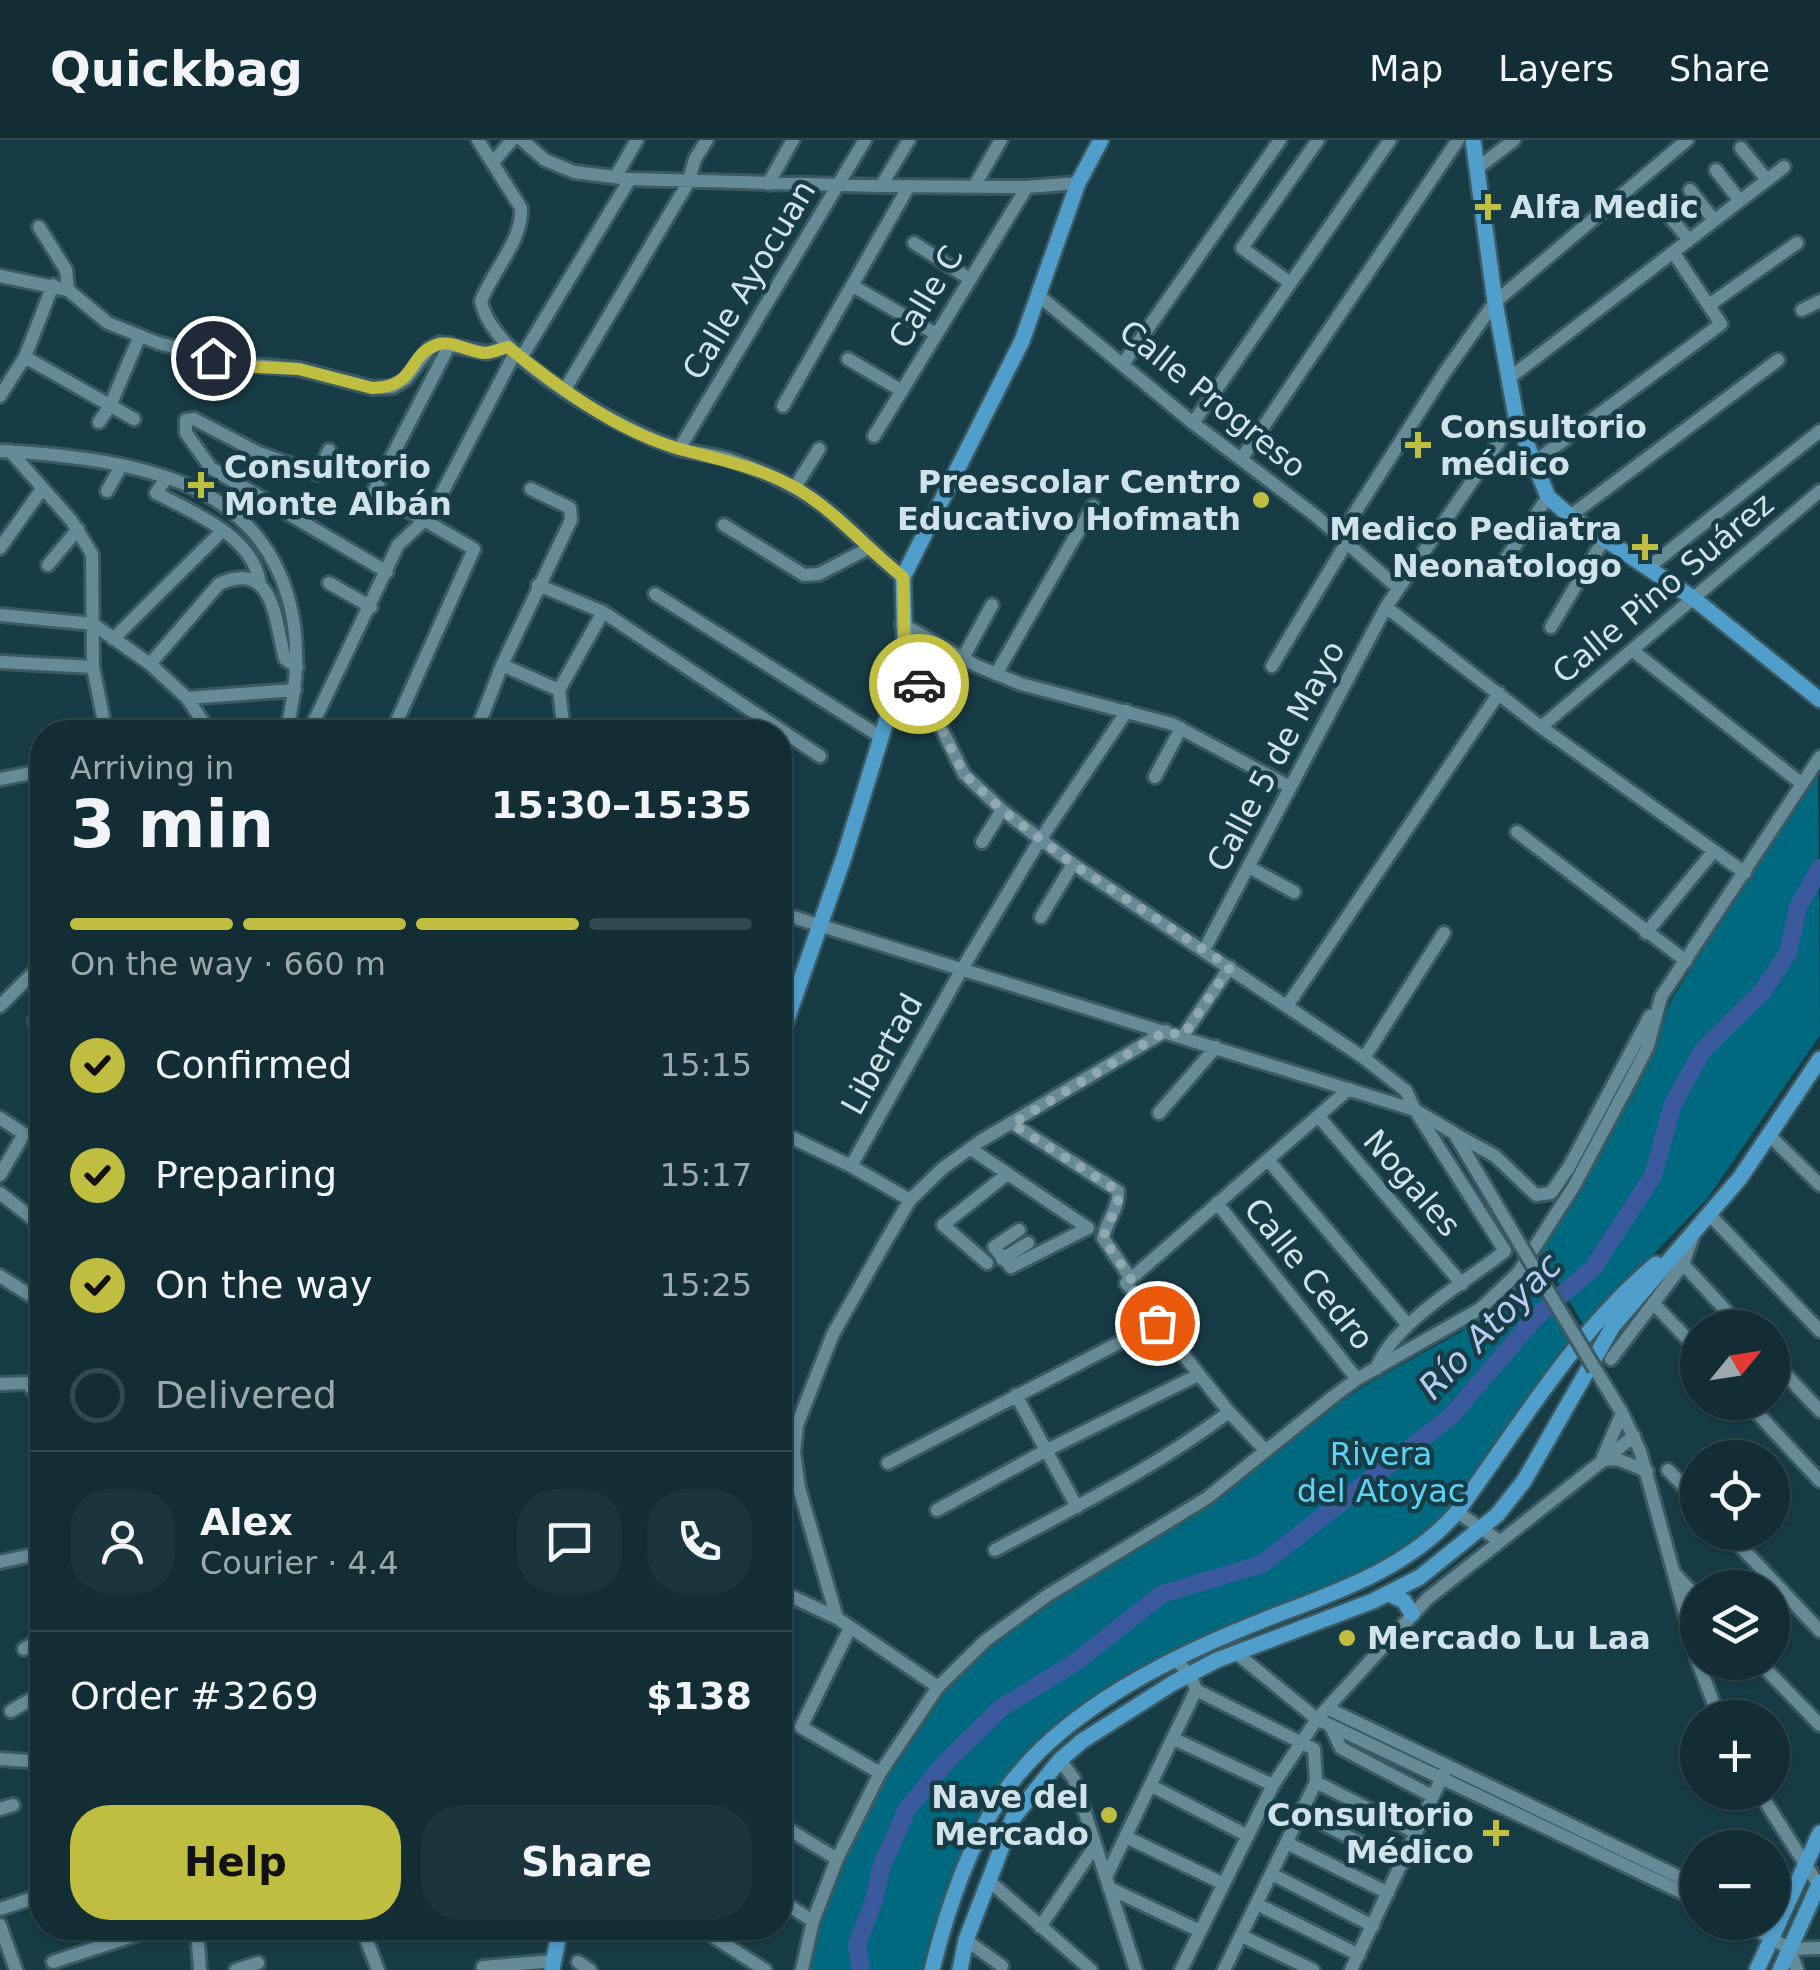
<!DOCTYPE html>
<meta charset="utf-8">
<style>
:root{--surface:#122d34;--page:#1b353c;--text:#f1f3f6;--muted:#9ca8ac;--line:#31494f;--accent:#c0be41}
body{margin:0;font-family:"DejaVu Sans",sans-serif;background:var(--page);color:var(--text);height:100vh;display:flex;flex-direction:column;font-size:38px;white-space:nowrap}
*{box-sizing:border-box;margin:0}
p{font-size:32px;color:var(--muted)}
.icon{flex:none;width:55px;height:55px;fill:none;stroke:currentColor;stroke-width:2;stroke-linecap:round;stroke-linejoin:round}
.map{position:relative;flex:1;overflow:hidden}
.sheet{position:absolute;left:30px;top:580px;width:762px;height:1220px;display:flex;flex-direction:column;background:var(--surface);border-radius:40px;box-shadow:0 2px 8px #0004,0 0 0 2px var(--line)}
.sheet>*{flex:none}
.needle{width:65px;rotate:60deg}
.fabs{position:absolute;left:1680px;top:1170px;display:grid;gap:20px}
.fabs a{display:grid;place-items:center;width:110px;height:110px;border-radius:50%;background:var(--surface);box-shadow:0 2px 8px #0004,0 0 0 2px var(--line);font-size:50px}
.pin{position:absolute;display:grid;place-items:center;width:85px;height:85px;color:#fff;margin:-42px;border:5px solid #fff;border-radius:50%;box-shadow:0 2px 10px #0007}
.courier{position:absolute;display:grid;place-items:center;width:100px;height:100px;margin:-50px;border:8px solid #c0be41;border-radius:50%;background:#fff;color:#222;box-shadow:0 2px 12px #0007}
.headline em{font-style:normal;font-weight:600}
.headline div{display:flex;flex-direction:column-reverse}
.headline{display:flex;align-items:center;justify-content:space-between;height:170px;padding:0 40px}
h1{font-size:65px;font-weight:600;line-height:75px}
.bar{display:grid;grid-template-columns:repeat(4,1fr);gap:15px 10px;align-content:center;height:120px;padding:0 40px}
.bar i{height:12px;border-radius:8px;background:var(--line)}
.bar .on{background:var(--accent)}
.bar p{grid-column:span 4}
.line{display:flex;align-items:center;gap:25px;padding:0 40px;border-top:2px solid var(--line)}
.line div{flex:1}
.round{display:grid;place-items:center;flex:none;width:105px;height:105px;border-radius:40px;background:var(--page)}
ol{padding:0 40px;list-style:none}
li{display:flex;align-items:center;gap:30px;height:110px}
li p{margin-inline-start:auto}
li .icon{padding:10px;border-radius:50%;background:var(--accent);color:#111;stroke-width:4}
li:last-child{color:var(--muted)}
li i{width:55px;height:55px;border:5px solid var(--line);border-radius:50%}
.cta{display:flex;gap:20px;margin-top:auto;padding:20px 40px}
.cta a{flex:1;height:115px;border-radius:40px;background:var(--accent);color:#111;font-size:40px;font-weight:600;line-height:115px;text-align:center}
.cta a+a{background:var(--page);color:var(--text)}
header{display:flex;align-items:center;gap:60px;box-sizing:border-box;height:140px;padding:0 50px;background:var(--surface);border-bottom:2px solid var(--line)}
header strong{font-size:48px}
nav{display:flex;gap:55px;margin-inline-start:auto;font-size:35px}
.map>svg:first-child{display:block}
.green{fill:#006980}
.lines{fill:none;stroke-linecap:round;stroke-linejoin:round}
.river{stroke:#3a5a9d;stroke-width:18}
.minor-casing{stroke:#3a5961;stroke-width:18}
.major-casing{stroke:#3a5961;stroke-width:20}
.minor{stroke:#668b97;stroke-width:12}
.major{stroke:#509ecb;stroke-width:15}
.minor-bridge-casing{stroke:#3a5961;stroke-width:18;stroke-linecap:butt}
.minor-bridge{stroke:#668b97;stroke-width:12}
.done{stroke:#90a9b1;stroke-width:10;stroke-dasharray:0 18}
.route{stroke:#c0be41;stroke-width:12}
.poi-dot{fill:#c0be41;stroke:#183c46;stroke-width:4}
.labels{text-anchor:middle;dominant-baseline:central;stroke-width:9;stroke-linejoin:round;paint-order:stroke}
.poi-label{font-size:32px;font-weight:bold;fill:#d0e3ea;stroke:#183c46;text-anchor:start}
.street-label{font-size:32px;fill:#d0e3ea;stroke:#183c46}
.park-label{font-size:32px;fill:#5cd3f4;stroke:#183c46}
.water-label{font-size:35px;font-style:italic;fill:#b8ccf2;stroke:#183c46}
</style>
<header>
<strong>Quickbag</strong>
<nav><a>Map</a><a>Layers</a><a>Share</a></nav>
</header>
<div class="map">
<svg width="1820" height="1830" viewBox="0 0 1820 1830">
<rect width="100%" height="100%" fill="#183c46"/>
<path class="green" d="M1818 632 1820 895 1707 1059 1584 1185 1538 1110 1636 949 1671 861 1768 705Z
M1522 1127 1572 1204 1457 1372 1347 1448 1223 1496 1073 1582 999 1660 939 1801 932 1830H802L813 1781 880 1633 938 1547 1022 1473 1161 1388 1267 1310 1369 1243 1461 1192Z"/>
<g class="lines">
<path class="river" d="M861 1830 857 1805 875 1757 881 1728 907 1669 944 1624 1001 1568 1077 1521 1162 1454 1262 1424 1451 1276 1535 1178 1593 1128 1653 1036 1673 964 1703 910 1763 851 1788 813 1798 767 1820 728"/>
<defs>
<path id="minor" d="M478 0 521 68C523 100 492 132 481 161 492 219 622 290 676 308 693 313 711 314 728 319 749 326 772 335 791 346 835 368 864 407 903 437
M522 0 545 20 574 32 630 39 881 46 1027 47 1078 43
M1741 8 1767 40
M493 22 512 0
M1479 27 1514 0
M1716 30 1740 61
M616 36 637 0
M768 44 793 0
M975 45 1001 0
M881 46 909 0
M1690 50 1714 80
M1665 71 1689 100
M39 87 66 130 68 150
M914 103 968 138
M0 136 68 150 108 183 158 203 241 224 299 229 373 248 393 247 406 239 429 209 440 203 487 213 507 207
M1289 142 1242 108 1318 0
M853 146 936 194
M1038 155 1193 283 1316 376 1398 448
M1709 165 1797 103
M1802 170 1820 161
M25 217 134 279
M521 218 630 39
M848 219 902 251
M1123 224 1280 0
M1508 239 1784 27
M564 251 688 43 695 19 707 0
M0 256 25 217 53 145
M783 266 909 46
M99 282 110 266 139 198
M1193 283 1390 0
M874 296 1027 47
M679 309 865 0
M329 310 318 334 259 313 194 279 186 280V293L211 328 387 432
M0 311C63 314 154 324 209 356 296 407 309 503 286 592
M10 311 71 380 92 414 93 527 106 592
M1242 318 1458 0
M1533 323 1721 184 1673 112
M166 339 156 353C194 373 255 397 260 445
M795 347 819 309
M107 351 121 326
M1570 376 1778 220
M724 385 804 435 819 434 869 408
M1340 396 1445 232 1495 162 1687 0
M0 408 42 349
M1505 420 1548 357
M48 425 78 389
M1649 427 1820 291
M329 443 371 467
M538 445 603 472 820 616
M655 454 881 597
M1386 467 1541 587 1745 733
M0 475 93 484 150 524 187 558 210 592
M902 484 977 526 1021 544 1172 584 1290 647
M1551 487 1604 399
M113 499 222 391
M1632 510 1802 644
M905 515 964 634 1002 670 1073 724 1364 918 1406 951 1415 970 1505 1111C1466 1142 1394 1182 1376 1229
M963 518 992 465
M0 522 93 527
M150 524 219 444C276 418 275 485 285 519L297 527
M502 525 559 550
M1272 526 1347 402
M996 534 1093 366
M187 558 295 550
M1541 587 1820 351
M478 588 493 592
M233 592 261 587 287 591
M309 592 398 405 431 374 515 213
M392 592 474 409 374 351 450 204
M476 592 502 525 571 380 570 368 531 349
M564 592 559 550 603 472
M1155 637 1181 588
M0 639 42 631
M1517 692 1686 821
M982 702 1002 670
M1249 727 1294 752
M780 773 1415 970 1454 993 1521 1106
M1041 777 1073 724
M1646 793 1713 712
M1204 810 1386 467 1516 277
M0 866 42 824
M1287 866 1499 553
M42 872 35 881 42 893
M1183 896 1230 827
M1364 918 1444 793
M1159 973 1216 907
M1319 977 1462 1144
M0 978 24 994 0 1035
M1013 984 1118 1051C1119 1069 1106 1081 1103 1098L1131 1139
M780 992 851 1026 910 1060
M1455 994 1495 1016 1536 1055 1551 1053 1569 1027 1650 876
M1770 996 1820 1045
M971 1009 1088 1088 1011 1127 994 1107 1019 1090
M1268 1020 1408 1185
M851 1026 962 829 1040 700 1127 571
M0 1053 42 1086
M1217 1063 1357 1239
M1710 1075 1820 1191
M1002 1119 1028 1103
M987 1123 943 1085 1006 1035
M1683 1124 1742 1188
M0 1136 42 1163
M1653 1163 1698 1210
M1611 1219 1683 1124 1694 1093
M1772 1220 1820 1271
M1595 1229 1622 1273 1640 1311 1698 1521
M0 1244 27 1243 42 1261
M1016 1255 1077 1367
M1747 1262 1820 1341
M1266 1311 1229 1272 1126 1143 1349 949
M1603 1317 1622 1273
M1604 1320 1617 1319 1647 1331
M888 1323 1157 1183
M1668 1330 1698 1361
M937 1370 1045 1311 1198 1235
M1457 1372 1498 1400
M1727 1392 1820 1491
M995 1410C1077 1366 1155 1328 1229 1272
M0 1422 42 1413
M1676 1435 1698 1459
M780 1451 837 1478 938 1547
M837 1478 799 1348 794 1312 797 1285 833 1194 883 1106 910 1060 943 1028 982 1000 1166 891
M780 1480 791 1456
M850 1488 801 1587 880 1633
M24 1509 42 1498
M1236 1513 1317 1579 1698 1760
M1698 1522 1719 1578
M1759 1522 1820 1585
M1196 1550 1314 1609 1316 1642 1224 1830
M1327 1568 1698 1746
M11 1571 42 1553
M1330 1585 1341 1608 1432 1656
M1174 1599 1273 1645
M0 1619 42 1622
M1060 1620 1074 1639 1136 1830
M1316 1642 1416 1693
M1150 1645 1248 1696
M1759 1652 1820 1747
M0 1669 13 1665
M1302 1673 1402 1724
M780 1684 837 1719
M1126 1697 1224 1744
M1287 1703 1388 1753
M1272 1734 1373 1786
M1106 1737 1196 1550 1192 1539 1175 1518
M988 1740 1091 1830
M1109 1748 1200 1791
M780 1760 813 1781
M1257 1764 1359 1815
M0 1769 42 1755
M1742 1782 1790 1809 1820 1808
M0 1785 16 1830
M1040 1787 1095 1706
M197 1788 200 1830
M362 1788 378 1830
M700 1788 765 1830
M1242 1796 1313 1830
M966 1800 1002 1826
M1790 1809 1797 1830
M53 1822 157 1788
M578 1822 590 1830
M483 1827 554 1821
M236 1830 258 1823
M802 1830 813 1781 837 1719 880 1633 938 1547 985 1501 1048 1455 1207 1358 1334 1256 1357 1239 1480 1169 1518 1133 1574 1046 1629 943 1648 906 1661 857 1820 617
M1181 1830 1273 1645 1317 1579 1427 1459 1634 1296
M1351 1830 1444 1633"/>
<path id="major" d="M1473 0 1495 162 1516 277 1548 357 1570 376 1693 458 1820 560
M780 899 844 717 897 546 905 515 903 437 1022 201 1078 43 1101 0
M1389 1454 1404 1461 1412 1474
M552 1830 560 1788
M932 1830C946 1773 967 1710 999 1660 1056 1571 1178 1513 1274 1476 1339 1451 1410 1427 1457 1372 1519 1287 1575 1192 1656 1124
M960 1830 966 1800 1013 1678 1060 1620 1082 1601 1173 1543 1217 1520 1373 1461 1420 1437 1497 1375 1524 1341 1613 1186 1740 1038 1820 919
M1757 1830 1820 1693
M1780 1830 1820 1742"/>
</defs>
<use href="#minor" class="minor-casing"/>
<use href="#major" class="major-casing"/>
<use href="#minor" class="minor"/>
<use href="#major" class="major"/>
<defs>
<path id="minor-bridge" d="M1521 1106 1595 1229"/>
</defs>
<use href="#minor-bridge" class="minor-bridge-casing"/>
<use href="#minor-bridge" class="minor-bridge"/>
</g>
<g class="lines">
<path class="done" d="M919 544 964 634 1002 670 1073 724 1230 827 1183 896 1166 891 1012 984 1118 1051V1063L1103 1098 1131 1139 1126 1143 1157 1183"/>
<path class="route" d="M213 218 257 227 299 229 372 248C418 247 406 216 436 205 452 199 468 212 484 213 491 213 500 209 508 207 558 247 616 291 680 309 720 320 759 327 796 348 837 372 866 408 903 437L905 516 919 544"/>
</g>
<g class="poi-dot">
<path d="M1483 52h10v10h10v10h-10v10h-10v-10h-10v-10h10z"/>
<path d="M1413 290h10v10h10v10h-10v10h-10v-10h-10v-10h10z"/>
<path d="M196 330h10v10h10v10h-10v10h-10v-10h-10v-10h10z"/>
<circle cx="1261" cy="360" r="10"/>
<path d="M1640 392h10v10h10v10h-10v10h-10v-10h-10v-10h10z"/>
<circle cx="1347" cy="1498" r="10"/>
<circle cx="1109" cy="1675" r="10"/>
<path d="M1491 1678h10v10h10v10h-10v10h-10v-10h-10v-10h10z"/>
</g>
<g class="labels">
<g class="poi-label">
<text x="1510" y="67">Alfa Medic</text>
<text x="1440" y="287">Consultorio<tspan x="1440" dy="37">médico</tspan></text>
<text x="224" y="327">Consultorio<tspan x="224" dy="37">Monte Albán</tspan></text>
<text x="1241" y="342" text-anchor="end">Preescolar Centro<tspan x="1241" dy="37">Educativo Hofmath</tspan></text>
<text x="1622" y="389" text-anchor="end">Medico Pediatra<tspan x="1622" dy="37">Neonatologo</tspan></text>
<text x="1367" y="1498">Mercado Lu Laa</text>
<text x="1089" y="1657" text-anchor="end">Nave del<tspan x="1089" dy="37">Mercado</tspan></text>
<text x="1474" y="1675" text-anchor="end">Consultorio<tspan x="1474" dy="37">Médico</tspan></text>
</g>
<g class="street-label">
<text transform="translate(749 140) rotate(-59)">Calle Ayocuan</text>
<text transform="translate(926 157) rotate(-59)">Calle C</text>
<text transform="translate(1213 259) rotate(39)">Calle Progreso</text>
<text transform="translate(1663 448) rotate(-40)">Calle Pino Suárez</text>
<text transform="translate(1276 616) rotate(-62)">Calle 5 de Mayo</text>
<text transform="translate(882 914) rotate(-61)">Libertad</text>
<text transform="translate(1412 1043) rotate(49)">Nogales</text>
<text transform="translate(1309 1134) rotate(51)">Calle Cedro</text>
</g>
<g class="park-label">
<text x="1381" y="1314">Rivera<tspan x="1381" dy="37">del Atoyac</tspan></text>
</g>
<g class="water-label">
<text transform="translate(1490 1186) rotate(-46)">Río Atoyac</text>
</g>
</g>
</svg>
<div class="fabs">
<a><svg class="needle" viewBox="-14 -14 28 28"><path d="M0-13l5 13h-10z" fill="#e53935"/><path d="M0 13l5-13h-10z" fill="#9ca8ac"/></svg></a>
<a><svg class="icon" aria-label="locate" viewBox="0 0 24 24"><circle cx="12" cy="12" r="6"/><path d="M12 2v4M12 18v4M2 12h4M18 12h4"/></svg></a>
<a><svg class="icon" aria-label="layers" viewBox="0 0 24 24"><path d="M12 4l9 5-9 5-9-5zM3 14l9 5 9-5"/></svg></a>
<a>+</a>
<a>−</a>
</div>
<div class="pin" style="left:1157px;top:1183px;background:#ea580c"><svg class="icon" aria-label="bag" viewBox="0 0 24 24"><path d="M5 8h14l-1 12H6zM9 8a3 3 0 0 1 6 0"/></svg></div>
<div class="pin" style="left:213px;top:218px;background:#1f2937"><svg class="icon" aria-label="home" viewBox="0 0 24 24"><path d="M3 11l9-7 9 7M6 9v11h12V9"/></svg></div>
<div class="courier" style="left:919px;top:544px"><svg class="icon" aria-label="car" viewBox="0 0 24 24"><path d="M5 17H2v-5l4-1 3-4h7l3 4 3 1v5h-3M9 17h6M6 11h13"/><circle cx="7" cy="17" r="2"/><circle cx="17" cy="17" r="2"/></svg></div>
<section class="sheet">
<div class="headline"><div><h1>3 min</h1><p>Arriving in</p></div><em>15:30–15:35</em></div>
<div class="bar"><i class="on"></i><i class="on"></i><i class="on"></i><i></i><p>On the way · 660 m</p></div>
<ol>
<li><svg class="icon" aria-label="check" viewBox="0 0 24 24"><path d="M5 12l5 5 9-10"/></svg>Confirmed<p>15:15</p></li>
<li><svg class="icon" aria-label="check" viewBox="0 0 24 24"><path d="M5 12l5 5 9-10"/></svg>Preparing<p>15:17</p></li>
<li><svg class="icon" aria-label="check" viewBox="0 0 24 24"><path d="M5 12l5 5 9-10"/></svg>On the way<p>15:25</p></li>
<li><i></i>Delivered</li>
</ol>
<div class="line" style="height:180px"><a class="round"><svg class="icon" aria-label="person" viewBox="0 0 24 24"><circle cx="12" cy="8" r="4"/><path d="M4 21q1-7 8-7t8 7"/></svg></a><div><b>Alex</b><p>Courier · 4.4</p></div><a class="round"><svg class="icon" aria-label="chat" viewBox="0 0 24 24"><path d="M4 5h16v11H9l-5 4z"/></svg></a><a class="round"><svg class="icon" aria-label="phone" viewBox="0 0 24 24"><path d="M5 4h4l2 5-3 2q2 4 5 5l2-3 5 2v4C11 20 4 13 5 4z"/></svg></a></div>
<div class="line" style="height:130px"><div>Order #3269</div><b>$138</b></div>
<div class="cta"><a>Help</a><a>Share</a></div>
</section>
</div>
